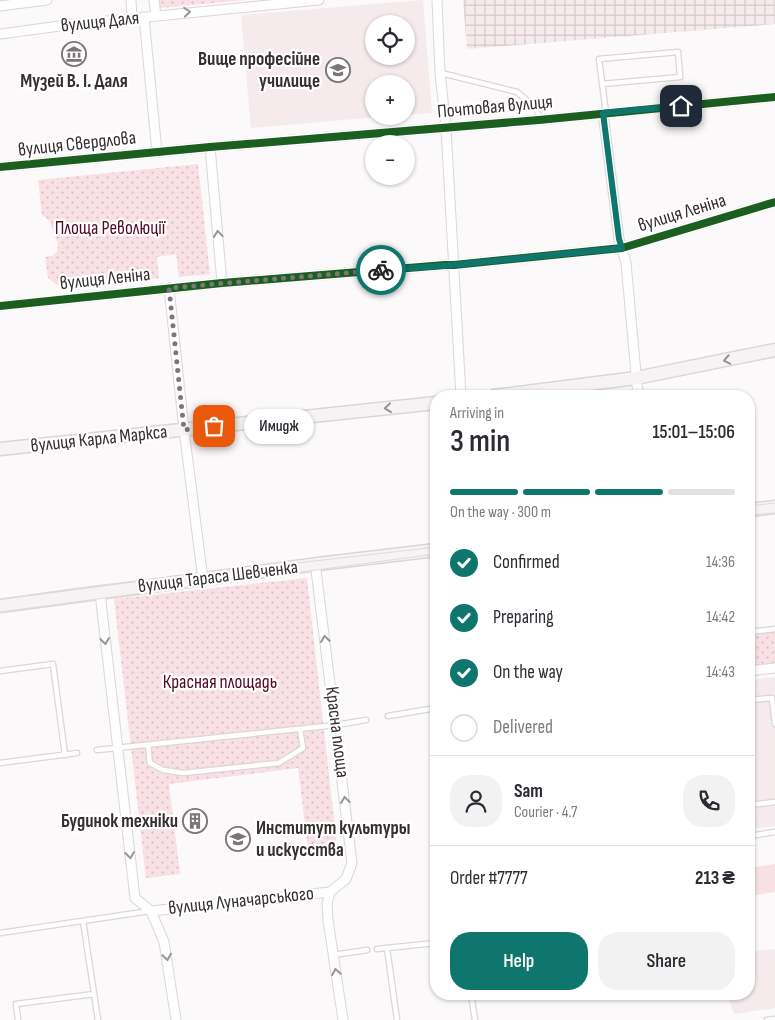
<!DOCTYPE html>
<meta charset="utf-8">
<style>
:root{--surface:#fff;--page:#f2f2f3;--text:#2b2b33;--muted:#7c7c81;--line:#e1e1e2;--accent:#0f766e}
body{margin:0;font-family:"Sofia Sans Condensed",sans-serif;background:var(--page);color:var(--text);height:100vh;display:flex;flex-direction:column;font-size:19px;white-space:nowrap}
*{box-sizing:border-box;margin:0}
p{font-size:16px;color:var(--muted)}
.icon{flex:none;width:28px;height:28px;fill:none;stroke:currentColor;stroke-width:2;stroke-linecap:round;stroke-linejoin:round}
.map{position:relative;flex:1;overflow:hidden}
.panel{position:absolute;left:430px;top:390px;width:325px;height:610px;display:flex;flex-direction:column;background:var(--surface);border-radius:20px;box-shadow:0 1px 4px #0004}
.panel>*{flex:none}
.tools{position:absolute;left:365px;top:15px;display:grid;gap:10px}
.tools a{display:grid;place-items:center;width:50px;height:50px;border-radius:50%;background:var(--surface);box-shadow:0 1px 4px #0004;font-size:25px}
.pin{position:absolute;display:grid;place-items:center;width:42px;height:42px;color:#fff;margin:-21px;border-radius:10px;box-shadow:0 2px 8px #0006}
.courier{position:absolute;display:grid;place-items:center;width:50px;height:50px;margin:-25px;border:4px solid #0f766e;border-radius:50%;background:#fff;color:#222;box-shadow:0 1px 6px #0007}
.bubble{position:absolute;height:35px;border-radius:18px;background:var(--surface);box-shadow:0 1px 4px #0004;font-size:16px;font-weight:600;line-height:35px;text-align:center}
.headline em{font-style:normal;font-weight:600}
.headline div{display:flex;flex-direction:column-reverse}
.headline{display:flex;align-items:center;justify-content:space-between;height:85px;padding:0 20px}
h1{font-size:32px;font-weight:600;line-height:38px}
.bar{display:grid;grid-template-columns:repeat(4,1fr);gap:8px 5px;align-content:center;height:60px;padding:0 20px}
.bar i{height:6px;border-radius:4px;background:var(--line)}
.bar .on{background:var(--accent)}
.bar p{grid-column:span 4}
.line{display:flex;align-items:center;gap:12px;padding:0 20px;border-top:1px solid var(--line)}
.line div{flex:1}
.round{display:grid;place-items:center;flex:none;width:52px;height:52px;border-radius:20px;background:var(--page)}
ol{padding:0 20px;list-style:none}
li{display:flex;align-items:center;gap:15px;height:55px}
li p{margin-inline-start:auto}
li .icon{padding:5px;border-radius:50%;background:var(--accent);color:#fff;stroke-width:4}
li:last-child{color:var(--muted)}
li i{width:28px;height:28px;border:2px solid var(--line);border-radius:50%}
.button{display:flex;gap:10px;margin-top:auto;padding:10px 20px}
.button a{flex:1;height:58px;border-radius:20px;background:var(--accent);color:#fff;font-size:20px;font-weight:600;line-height:58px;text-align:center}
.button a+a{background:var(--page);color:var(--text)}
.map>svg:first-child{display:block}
.built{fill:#f5eaec;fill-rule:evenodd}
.industrial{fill:url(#industrial-grid)}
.park{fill:url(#park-dots)}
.pitch{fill:#f9e0e5}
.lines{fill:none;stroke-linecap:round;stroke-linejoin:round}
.lane-casing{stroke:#dbd6d7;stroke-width:7}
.street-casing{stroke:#dbd6d7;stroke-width:11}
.secondary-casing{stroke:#dbd6d7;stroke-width:15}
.lane{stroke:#fefefe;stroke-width:4.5}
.street{stroke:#fefefe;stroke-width:9}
.secondary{stroke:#f7f2f3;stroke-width:12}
.tram{stroke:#ddd;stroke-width:1}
.cycleway-casing{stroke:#fff;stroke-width:11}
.cycleway{stroke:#1b5e20;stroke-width:8}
.oneway{stroke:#9a9697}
.oneway2{stroke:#969092}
.done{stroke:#7b7677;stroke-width:5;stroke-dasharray:0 9}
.route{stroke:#0f766e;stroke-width:6}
.labels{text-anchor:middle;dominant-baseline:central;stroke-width:4.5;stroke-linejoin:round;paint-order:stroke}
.street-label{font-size:19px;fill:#362f30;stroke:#fff}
.poi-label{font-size:19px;font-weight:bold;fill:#362f30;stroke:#fff;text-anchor:end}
.park-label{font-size:19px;fill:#530823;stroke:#fff}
</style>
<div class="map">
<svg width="775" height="1020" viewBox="0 0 775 1020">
<defs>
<pattern id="industrial-grid" width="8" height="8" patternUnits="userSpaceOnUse" patternTransform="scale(1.25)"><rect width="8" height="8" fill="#f5eaec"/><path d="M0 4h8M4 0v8" fill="none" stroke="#d3c9cb"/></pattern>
<pattern id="park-dots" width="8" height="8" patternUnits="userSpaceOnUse" patternTransform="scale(1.25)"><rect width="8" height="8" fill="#f9e0e5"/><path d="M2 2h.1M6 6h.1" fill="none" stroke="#d6c0c5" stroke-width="1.8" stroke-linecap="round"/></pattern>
</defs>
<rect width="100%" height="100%" fill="#fbf9fa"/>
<path class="built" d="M423 0 432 113 406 115V84H374V116H389L251 128 241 15ZM374 24H406V56H374Z
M775 677V826L749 829V680Z
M775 949V1008L734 1014 727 994H749V952Z"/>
<path class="industrial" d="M463 0H775V24L467 49Z"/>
<path class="park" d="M159 0H246L160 8Z
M198 164 210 274 179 277 176 254 157 257 159 278 61 288 48 278 45 257 52 256 57 252 58 244 50 223 49 220 42 215 38 180Z
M307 578 338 855 309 858 298 768 169 784 180 874 146 878 114 599Z
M775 631V664L749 667V634Z"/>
<path class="pitch" d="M775 864V892L749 896V868Z"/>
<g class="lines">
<defs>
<path id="lane" d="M441 73 517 92 537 109 539 120
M602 84 680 77 678 52 599 59 606 113
M749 632 775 629
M0 671 53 664 65 755
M749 700 772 698 775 724
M388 716 436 708
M148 745 150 763 163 770 183 773 279 763 303 748 300 729
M97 750 336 725 366 720
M0 763 77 753
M749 805 775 802
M749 836 775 832
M83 921 98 1020
M0 933 150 911
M387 948 397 1020
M377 949 436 943
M333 955 367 950
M471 994 475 1020
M18 1020 16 1004 94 994
M767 1020 775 1019"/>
<path id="street" d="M131 0 132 18
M154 0 156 16
M437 0 440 73 446 128 461 396
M0 6 47 0
M144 17 157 152
M0 34 67 25 319 0
M603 113 619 239 626 263 638 396
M210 147 222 283
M0 167 210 147 539 120 775 97
M169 288 184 430 203 580
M0 306 222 283 445 265H454L622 248 775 202
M318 564 316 570 352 863 346 879 330 892
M100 593 135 898 151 911 164 942 176 1020
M749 671 775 668
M330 892 327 904 328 920 343 1020
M151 911 330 892"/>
<path id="secondary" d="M494 396 636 378 775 350
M0 449 436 403
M749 510 775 507
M0 606 318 564 436 550"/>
</defs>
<use href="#lane" class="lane-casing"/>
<use href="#street" class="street-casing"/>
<use href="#secondary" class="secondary-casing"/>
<use href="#lane" class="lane"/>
<use href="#street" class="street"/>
<use href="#secondary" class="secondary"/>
<path class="tram" d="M749 506 775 503
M749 515 775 513
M0 599 93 586 202 574 436 547
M0 612 436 554"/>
<defs>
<path id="cycleway" d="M0 167 210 147 539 120 775 97
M0 306 222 283 445 265H454L622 248 775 202"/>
</defs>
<use href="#cycleway" class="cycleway-casing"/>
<use href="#cycleway" class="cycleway"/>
</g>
<defs><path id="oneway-chevron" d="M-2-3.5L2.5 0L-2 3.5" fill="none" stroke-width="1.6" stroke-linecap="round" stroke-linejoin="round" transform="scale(1.25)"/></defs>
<g class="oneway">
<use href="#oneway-chevron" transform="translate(187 12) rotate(-5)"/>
<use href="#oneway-chevron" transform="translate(218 234) rotate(-95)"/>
<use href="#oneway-chevron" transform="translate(325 639) rotate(-97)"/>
<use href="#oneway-chevron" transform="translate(105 641) rotate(83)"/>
<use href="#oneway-chevron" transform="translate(345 800) rotate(-97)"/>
<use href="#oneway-chevron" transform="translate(130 855) rotate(84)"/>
<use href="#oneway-chevron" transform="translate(167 957) rotate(81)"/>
<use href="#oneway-chevron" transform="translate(336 972) rotate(-99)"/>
</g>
<g class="oneway2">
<use href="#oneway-chevron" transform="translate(727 360) rotate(169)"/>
<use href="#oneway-chevron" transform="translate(388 408) rotate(174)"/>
</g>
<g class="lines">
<path class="done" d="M214 426 184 430 169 288 381 270"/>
<path class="route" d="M381 270 454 265 622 248 619 239 603 113 681 106"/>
</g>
<defs>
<symbol id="museum-ring" viewBox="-11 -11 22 22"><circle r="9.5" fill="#fff" stroke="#7b7677" stroke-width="1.5"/><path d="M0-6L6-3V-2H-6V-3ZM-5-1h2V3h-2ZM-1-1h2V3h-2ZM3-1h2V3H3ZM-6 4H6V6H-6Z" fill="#7b7677"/></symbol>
<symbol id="university-ring" viewBox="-11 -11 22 22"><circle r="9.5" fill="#fff" stroke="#7b7677" stroke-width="1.5"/><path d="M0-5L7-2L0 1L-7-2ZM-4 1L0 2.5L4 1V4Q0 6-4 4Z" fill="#7b7677"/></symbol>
<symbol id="building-ring" viewBox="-11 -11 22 22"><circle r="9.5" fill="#fff" stroke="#7b7677" stroke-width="1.5"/><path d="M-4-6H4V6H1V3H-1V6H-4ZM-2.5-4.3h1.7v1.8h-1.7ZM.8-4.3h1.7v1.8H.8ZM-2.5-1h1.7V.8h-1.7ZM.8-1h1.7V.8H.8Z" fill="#7b7677"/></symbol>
</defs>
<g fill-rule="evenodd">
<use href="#museum-ring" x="60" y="40" width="28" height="28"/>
<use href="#university-ring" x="324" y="56" width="28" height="28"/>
<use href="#building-ring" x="181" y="807" width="28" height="28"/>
<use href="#university-ring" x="224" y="825" width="28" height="28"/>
</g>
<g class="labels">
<g class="street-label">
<text transform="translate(100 22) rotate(-6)">вулиця Даля</text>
<text transform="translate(495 107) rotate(-5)">Почтовая вулиця</text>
<text transform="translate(77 144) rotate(-6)">вулиця Свердлова</text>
<text transform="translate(682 213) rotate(-17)">вулиця Леніна</text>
<text transform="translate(105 279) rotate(-6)">вулиця Леніна</text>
<text transform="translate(99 439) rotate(-6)">вулиця Карла Маркса</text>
<text transform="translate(218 577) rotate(-7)">вулиця Тараса Шевченка</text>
<text transform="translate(337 732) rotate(83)">Красна площа</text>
<text transform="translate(241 901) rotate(-6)">вулиця Луначарського</text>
</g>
<g class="poi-label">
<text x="320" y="59">Вище професійне<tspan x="320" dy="22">училище</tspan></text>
<text x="74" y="81" text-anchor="middle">Музей В. І. Даля</text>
<text x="178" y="821">Будинок техніки</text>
<text x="256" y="828" text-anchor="start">Институт культуры<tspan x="256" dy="22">и искусства</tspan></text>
</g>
<g class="park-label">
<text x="110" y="228">Площа Революції</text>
<text x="220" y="682">Красная площадь</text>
</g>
</g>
</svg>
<div class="tools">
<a><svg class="icon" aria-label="locate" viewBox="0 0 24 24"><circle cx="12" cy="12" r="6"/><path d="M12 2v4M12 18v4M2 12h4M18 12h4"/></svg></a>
<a>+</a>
<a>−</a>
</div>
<div class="pin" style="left:214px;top:426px;background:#ea580c"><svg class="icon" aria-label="bag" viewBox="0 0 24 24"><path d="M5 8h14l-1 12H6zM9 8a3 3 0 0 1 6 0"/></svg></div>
<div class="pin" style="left:681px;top:106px;background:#1f2937"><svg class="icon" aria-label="home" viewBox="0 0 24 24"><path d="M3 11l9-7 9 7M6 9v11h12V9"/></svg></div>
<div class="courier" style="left:381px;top:270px"><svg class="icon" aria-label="bike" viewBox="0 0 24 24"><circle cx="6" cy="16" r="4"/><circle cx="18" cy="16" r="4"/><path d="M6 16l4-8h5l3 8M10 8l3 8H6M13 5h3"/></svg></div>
<div class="bubble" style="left:244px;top:409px;width:70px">Имидж</div>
<section class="panel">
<div class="headline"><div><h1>3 min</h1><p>Arriving in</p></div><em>15:01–15:06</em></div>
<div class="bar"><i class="on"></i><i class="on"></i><i class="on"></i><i></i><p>On the way · 300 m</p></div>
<ol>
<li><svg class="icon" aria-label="check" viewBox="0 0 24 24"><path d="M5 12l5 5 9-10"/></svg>Confirmed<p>14:36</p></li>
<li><svg class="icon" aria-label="check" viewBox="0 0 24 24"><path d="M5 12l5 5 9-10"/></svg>Preparing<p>14:42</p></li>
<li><svg class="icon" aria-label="check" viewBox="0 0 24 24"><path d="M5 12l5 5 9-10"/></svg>On the way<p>14:43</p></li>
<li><i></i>Delivered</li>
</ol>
<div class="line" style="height:90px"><a class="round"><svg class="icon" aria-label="person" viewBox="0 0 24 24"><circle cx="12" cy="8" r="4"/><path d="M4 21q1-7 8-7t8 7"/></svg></a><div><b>Sam</b><p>Courier · 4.7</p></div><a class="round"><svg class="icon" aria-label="phone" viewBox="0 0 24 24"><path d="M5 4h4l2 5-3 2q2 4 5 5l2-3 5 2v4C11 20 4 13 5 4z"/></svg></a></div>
<div class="line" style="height:65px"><div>Order #7777</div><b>213 ₴</b></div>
<div class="button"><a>Help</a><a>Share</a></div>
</section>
</div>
